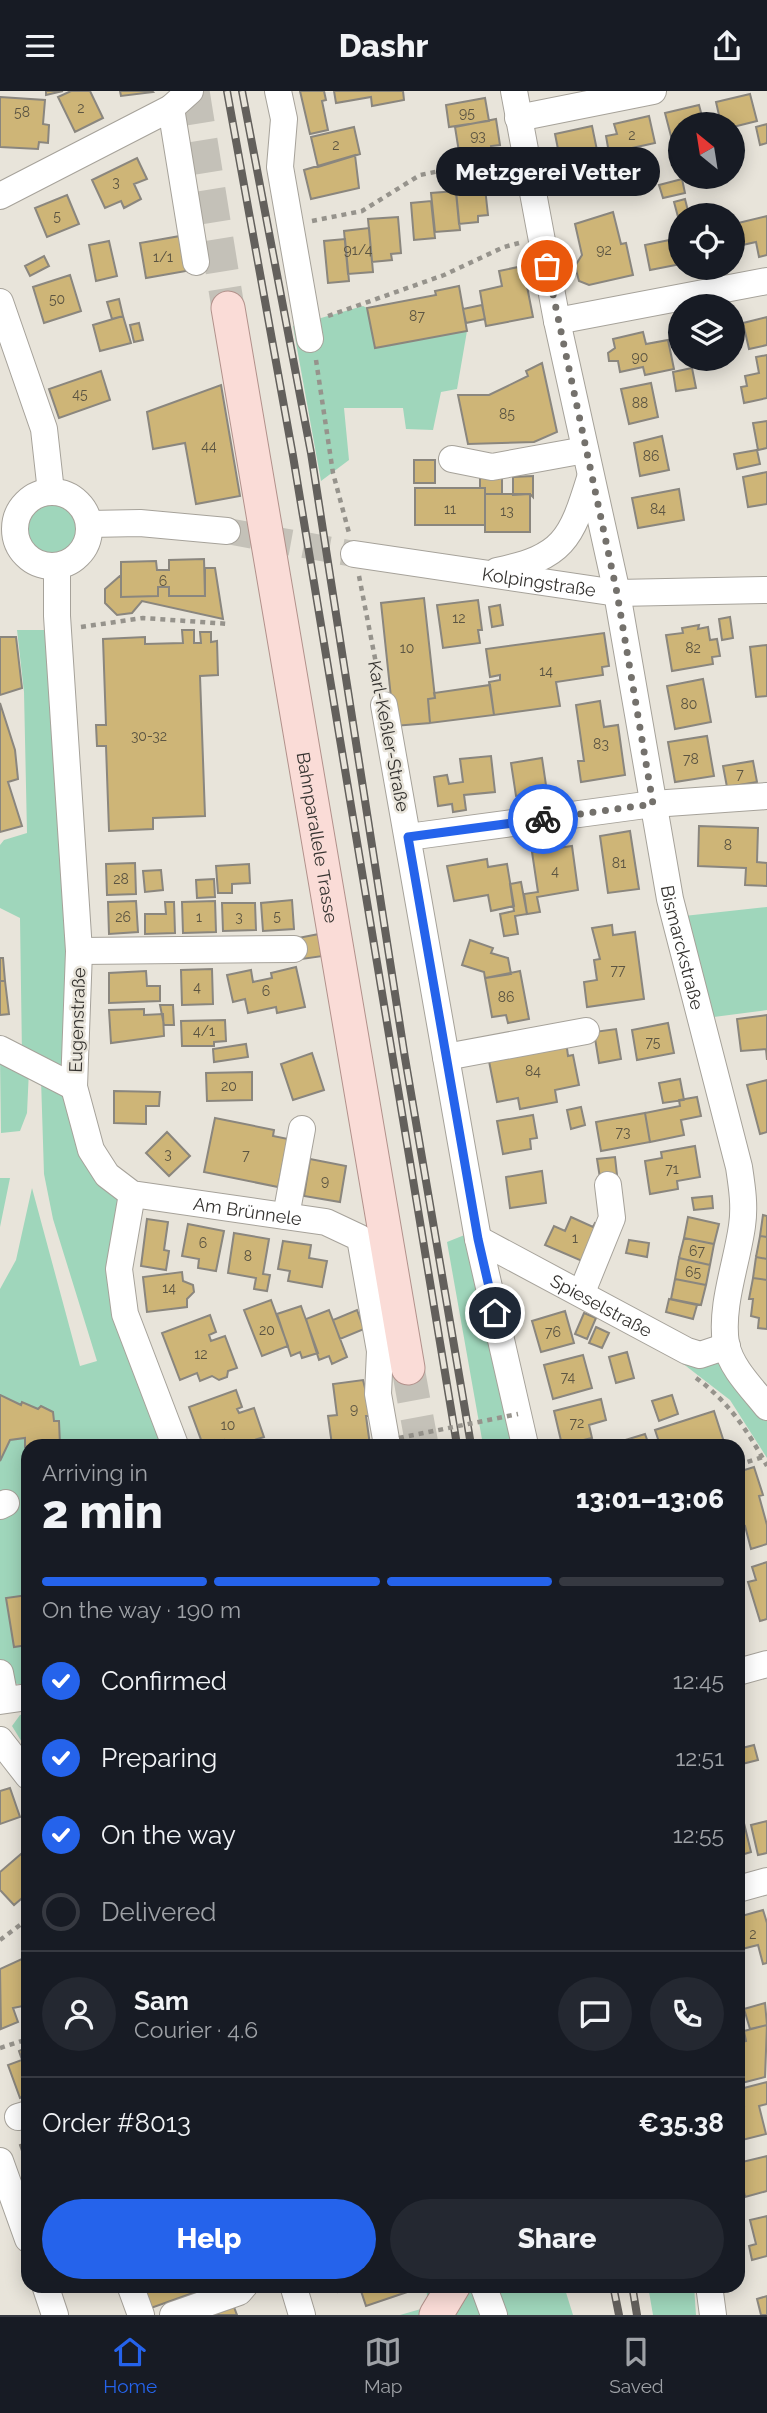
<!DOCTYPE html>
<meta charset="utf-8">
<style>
:root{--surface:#171b24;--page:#242831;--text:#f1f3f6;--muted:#9ea1a6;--line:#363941;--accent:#2563eb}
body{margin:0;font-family:Raleway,sans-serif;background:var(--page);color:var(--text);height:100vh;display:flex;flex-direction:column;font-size:26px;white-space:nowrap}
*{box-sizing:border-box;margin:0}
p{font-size:23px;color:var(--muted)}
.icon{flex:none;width:38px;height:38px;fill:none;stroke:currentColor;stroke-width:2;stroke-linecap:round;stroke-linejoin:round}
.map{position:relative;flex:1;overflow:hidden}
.details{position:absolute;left:21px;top:1348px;width:724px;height:854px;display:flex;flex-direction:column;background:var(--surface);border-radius:21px;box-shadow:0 4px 18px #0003}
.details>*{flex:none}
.needle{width:46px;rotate:330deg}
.tools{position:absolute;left:668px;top:21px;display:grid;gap:14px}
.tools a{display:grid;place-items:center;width:77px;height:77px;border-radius:50%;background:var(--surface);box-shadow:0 4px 18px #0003;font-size:35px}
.pin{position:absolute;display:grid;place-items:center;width:60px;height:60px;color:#fff;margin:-30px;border:4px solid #fff;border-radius:50%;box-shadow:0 2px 7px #0007}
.courier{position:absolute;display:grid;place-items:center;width:70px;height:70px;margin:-35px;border:5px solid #2563eb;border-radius:50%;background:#fff;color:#222;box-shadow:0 2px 9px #0007}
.bubble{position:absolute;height:49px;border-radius:24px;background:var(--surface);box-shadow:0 4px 18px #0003;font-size:23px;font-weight:800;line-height:49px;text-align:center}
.headline em{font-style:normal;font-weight:800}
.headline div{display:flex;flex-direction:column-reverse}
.headline{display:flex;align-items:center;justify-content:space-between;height:119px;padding:0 21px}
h1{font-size:46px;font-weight:800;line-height:52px}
.bar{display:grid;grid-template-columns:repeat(4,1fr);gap:10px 7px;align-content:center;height:84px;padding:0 21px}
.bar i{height:9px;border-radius:5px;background:var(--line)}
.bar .current{background:var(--accent)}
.bar p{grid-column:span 4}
.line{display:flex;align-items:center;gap:18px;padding:0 21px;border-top:2px solid var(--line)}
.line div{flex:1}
.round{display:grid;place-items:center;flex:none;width:74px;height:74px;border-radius:37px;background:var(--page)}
ol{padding:0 21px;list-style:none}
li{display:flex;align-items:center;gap:21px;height:77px}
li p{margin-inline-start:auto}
li .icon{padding:7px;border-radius:50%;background:var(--accent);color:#fff;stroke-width:4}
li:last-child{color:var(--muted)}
li i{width:38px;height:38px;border:4px solid var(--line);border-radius:50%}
.action{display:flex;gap:14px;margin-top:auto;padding:14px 21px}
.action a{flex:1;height:80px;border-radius:42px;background:var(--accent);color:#fff;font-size:28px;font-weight:800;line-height:80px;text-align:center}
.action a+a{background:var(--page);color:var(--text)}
header{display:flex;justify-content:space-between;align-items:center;height:91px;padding:0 21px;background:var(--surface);font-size:32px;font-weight:800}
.tabs{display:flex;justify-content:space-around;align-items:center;height:98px;border-top:2px solid var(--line);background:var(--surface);font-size:19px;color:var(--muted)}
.tabs a{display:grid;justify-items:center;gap:4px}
.tabs .current{color:var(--accent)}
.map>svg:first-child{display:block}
.green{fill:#9fd6bb}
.building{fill:#ceb577;stroke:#8a867e;stroke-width:2}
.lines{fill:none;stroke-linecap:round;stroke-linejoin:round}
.minor-tunnel{stroke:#c4c1b8;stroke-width:26;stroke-dasharray:26 13;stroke-linecap:butt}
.major-tunnel{stroke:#c4c1b8;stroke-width:33;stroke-dasharray:33 17;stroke-linecap:butt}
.minor-casing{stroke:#a6a29a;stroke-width:28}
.major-casing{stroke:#b2918b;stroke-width:35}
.path{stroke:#96938c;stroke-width:4.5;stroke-dasharray:5 5;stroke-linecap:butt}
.minor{stroke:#fff;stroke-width:26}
.major{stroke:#fadcd7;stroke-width:33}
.rail-casing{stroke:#63605c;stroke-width:8}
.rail{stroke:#e8e4da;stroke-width:5;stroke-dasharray:16;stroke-linecap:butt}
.path-bridge{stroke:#96938c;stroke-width:4.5;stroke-dasharray:5 5;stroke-linecap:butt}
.done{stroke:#74716c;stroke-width:7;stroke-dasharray:0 12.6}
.route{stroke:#2563eb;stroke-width:9}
.labels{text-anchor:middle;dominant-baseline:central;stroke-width:5;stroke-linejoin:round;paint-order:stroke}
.number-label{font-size:14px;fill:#5b5442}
.street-label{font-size:18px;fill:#353330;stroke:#e8e4da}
</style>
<header><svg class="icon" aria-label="menu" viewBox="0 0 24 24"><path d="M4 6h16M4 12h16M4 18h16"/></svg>Dashr<svg class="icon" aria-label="share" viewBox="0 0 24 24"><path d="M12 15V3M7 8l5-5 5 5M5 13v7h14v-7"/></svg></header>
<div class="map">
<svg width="767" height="2224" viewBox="0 0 767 2224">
<rect width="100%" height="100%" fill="#e8e4da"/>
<path class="green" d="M363 215 367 217 375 257 467 240 457 298 441 301 433 339 406 338 403 317H344L349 369 321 390 293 235Z
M22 439a30 30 0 1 1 60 0a30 30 0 1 1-60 0Z
M17 539H53L68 755 70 989 22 964 20 827 0 817V754L4 749 27 742 24 601Z
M767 816V919L706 927 684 825Z
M0 966 29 979 27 1022 20 1040 1 1042Z
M41 988 70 1002 122 1108 110 1176 164 1354H28V1594L0 1591V1198L16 1169 32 1097 80 1275 97 1270 53 1128 44 1083Z
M0 1087H10L0 1136Z
M472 1141 521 1354H483L447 1151Z
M724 1261 767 1328V1367L730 1309 673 1265Z
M28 1622V1661L12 1635 20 1624Z
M426 2194 564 2195 573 2224H400L428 2216Z
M648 2195H694L696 2224H653Z"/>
<path class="building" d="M46 0H63L46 4Z
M71 0H90L103 27 75 41 58 6Z
M120 0H152L153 1 121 5Z
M300 0H324L326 9 322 10 328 39 310 43Z
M334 0H403L404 9 372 15 371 6 336 12Z
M750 3 757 30 733 36 721 33 716 11Z
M0 6 45 9 43 33 49 34 48 52 39 51 38 58 0 56Z
M485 7 489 30 449 36 446 14Z
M699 14 704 33H681V47L672 49 665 22Z
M649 25 655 52 609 62 606 45 617 43 614 33Z
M496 28 500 54 491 55 493 65 469 69 467 59 459 61 455 36Z
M767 33V52L760 54 756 36Z
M592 35 598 64 561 73 555 43Z
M354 36 360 63 318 76 311 46Z
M355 64 359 97 311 108 304 79Z
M137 67 147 88 134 93 141 108 124 117 121 110 105 117 92 89Z
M484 88 488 124 478 125V131L459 133 455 91Z
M682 88 685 102 663 107 659 94Z
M456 100 460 139 435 141 431 102Z
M67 104 79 133 47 146 35 117Z
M685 108 689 124H681V137L674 111Z
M431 110 435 147 414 149 411 112Z
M613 121 621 153 626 152 633 184 589 194 579 190 575 175 582 164 575 133Z
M767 125V164L759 166 756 151 738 155 734 133Z
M398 126 401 162 391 163 392 169 372 171 368 128Z
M369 137 373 181 348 183 344 140Z
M180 145 186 180 146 187 140 152Z
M679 147 681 173 650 179 645 154Z
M345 148 349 190 328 192 324 150Z
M109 150 117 185 96 190 89 154Z
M44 165 49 175 30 185 25 175Z
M523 175 533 226 486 235 480 200 502 195 499 180Z
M70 184 81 220 44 232 33 196Z
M459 195 467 240 375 257 367 217 436 204 435 200Z
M119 208 123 225 112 228 107 211Z
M482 214 485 228 466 232 463 218Z
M123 225 131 252 100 260 93 234Z
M767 226V254L749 258 743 232Z
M139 232 143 249 134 251 130 234Z
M643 241 646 253 668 249 674 278 645 284 643 276 620 281 618 270H609L608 262 615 257 613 248Z
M767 264V307L744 312 741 296 747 295 745 285 759 282 756 266Z
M542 272 557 341 534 351 468 353 458 304H489L528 285 526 280Z
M692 277 696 297 676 300 673 281Z
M101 280 110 309 59 327 49 298Z
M651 292 658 326 629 333 621 298Z
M221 294 240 405 196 413 185 352 153 358 147 321Z
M767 330V357L758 359 753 332Z
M662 345 669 379 640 385 634 352Z
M757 359 760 373 737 378 734 363Z
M414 369H435V392H414Z
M767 381V413L748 416 743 386Z
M533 385V406L530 403 513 404V386Z
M480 386H502V403H485V397H480Z
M415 397H485V434H415Z
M679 398 684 429 638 437 632 407Z
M485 403H530V441H485Z
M204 468 205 505H169V496H158V505L121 506V471L156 470 157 479H169V469Z
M205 477H215L223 528 142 510 132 522 117 524 105 512V498L121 484V506L158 505V496H169V505H205Z
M424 507 435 607 428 608 430 632 394 635 381 512Z
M478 509 482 539H478L480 552 443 557 437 514Z
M500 514 503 534 492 536 489 516Z
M730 526 733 547 722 549 719 528Z
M699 534 698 538 708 536 710 549 717 548 720 565 712 566 713 573 672 580 666 544 683 542 682 537Z
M182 539H194V552H201L200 541H211V551L217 550 218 584 200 585 205 725 153 727V738L109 740 106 655H97L96 634H106L103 548 145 546V553L183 552Z
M604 542 609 575 602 576 603 584 556 591 560 615 494 624 489 591 500 589V584L490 586 486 558Z
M0 546H16L22 597 0 604Z
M767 554V605L756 606 750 556Z
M703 588 711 631 675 638 667 595Z
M490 594 494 624 430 632 428 608 435 607 434 602Z
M600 610 604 636 618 634 625 684 581 691 578 670H584L576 614Z
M0 612 15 659 18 688 8 691 22 735 0 741Z
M707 645 714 685 675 691 668 651Z
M491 665 495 701 464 704 466 719 453 721 452 713 438 715 434 686 447 684 449 693 463 691 460 668Z
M542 667 547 701 516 705 511 672Z
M753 670 757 691 727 696 723 675Z
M699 735 758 737 757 771 767 772V795L745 794 746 777 698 775Z
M630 740 639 798 608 802 600 745Z
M572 755 578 799 537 806 540 821 527 823 524 803 538 801 532 761Z
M487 768 488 776 507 773 514 815 491 820 488 804 454 810 447 775Z
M135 772 136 803 107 804 106 773Z
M249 773 250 792 232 793V802H218L216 775Z
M161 779 163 799 145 801 143 780Z
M214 788 215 806 197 807 196 789Z
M521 791 527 823 515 825 518 843 504 845 500 823 514 820 510 793Z
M292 809 294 838 263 840 261 812Z
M136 810 138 841 109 843 108 811Z
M215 810 216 841 183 842 182 811Z
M165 811H174L175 842 145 843V823H166Z
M222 812H255L256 839 223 840Z
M612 834 613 844 635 841 644 908 587 916 584 891 597 889 594 869 600 868 592 837Z
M319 843 323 865 302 868 298 847Z
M470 849 493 857 491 862 508 867 511 883 485 887 484 881 462 874Z
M0 867H3L5 890H0Z
M296 876 305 916 277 922 276 916 248 922 245 908 233 911 227 884 251 879 253 891 272 887 271 882Z
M212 878 213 913 182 914 181 879Z
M146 880 147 895H160V910L109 912V882Z
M520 880 529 928 508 932 506 924 492 926 485 887Z
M0 890H5L9 923 0 924Z
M160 914H173L174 934H164Z
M144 918V924L163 923 164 945 111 952 109 919Z
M767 924V969L766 958 741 960 737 928Z
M225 929 226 950 214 951V955H182L181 930Z
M668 932 674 962 637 969 632 939Z
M616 938 621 968 599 972 594 941Z
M566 950 568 965 573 964 579 994 555 999 557 1011 520 1018 518 1007 497 1011 488 965Z
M246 953 248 966 214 971 213 958Z
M312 962 324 999 293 1009 281 973Z
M252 981V1009L207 1010 206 982Z
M680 988 684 1009 663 1012 659 992Z
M767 989V1041L760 1043 747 994Z
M114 1000 160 1001 159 1015H146V1033L114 1032Z
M697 1006 701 1025 681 1029 684 1044 650 1051 645 1022 680 1015 679 1009Z
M581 1016 585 1034 571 1038 567 1019Z
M645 1022 650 1051 601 1060 596 1031Z
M533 1024 537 1047 530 1048 531 1058 503 1063 497 1030Z
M215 1027 274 1039 273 1045 288 1048 278 1096 204 1081Z
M167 1041 190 1065 169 1085 146 1062Z
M695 1055 700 1086 677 1090 678 1098 650 1103 645 1070 662 1067 661 1061Z
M615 1066 617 1084 600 1087 597 1068Z
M310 1068 346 1075 340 1111 304 1105Z
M542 1080 546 1112 510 1117 506 1086Z
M712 1105 713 1117 694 1119 692 1107Z
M763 1124 767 1125V1146L760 1145Z
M571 1126 593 1136 595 1132 606 1136 589 1173 545 1154 554 1135 565 1140Z
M688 1126 719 1133 714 1153 684 1147Z
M147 1128 168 1131 164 1159 169 1160 166 1179 141 1175Z
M188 1133 224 1140 216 1180 198 1177 199 1168 182 1165Z
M234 1142 269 1148 263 1183 270 1184 267 1200 254 1198 256 1187 228 1182Z
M760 1145 767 1146V1168L756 1166Z
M684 1147 714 1153 710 1174 679 1167Z
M629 1149 649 1152 647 1166 626 1162Z
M283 1150 311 1154 309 1167 327 1170 322 1196 288 1190 290 1180 278 1178Z
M756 1166 767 1168V1189L753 1187Z
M679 1167 710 1174 706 1194 675 1188Z
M182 1181 183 1190 193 1194 194 1201 187 1208V1216L147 1221 143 1186Z
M753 1187 767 1189V1238L758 1237 759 1227 751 1225 753 1208H749Z
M675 1188 706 1194 701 1214 671 1208Z
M669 1208 697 1214 693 1228 666 1221Z
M271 1209 288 1255 262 1265 244 1219Z
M301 1215 318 1262 302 1267 300 1261 291 1265 277 1223Z
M329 1219 347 1266 332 1273 329 1265 319 1269 306 1228Z
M357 1219 364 1238 340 1248 333 1229Z
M565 1220 574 1252 541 1261 532 1230Z
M584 1222 596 1227 587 1248 575 1243Z
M210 1224 216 1241 209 1244 211 1250 225 1245 237 1277 228 1280 227 1286 219 1289 212 1285 200 1290 197 1282 180 1289 162 1242Z
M596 1236 609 1242 602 1257 589 1252Z
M627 1261 634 1287 616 1292 609 1266Z
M583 1264 592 1297 553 1308 544 1274Z
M363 1289 372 1325H366L370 1354H332L328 1325 337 1324 333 1293Z
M236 1299 242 1316 237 1318 239 1322 254 1317 264 1346 251 1350 250 1354H226L224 1349 203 1354 189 1316Z
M0 1304 21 1314 22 1311 38 1318 41 1315 53 1321 54 1330H59L60 1354 25 1356V1347L10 1349 0 1370Z
M672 1304 678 1323 659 1330 652 1310Z
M601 1308 606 1329 589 1334 592 1347 562 1354 554 1320Z
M714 1320 724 1351 714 1354H660L655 1339Z
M645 1343 649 1354H609Z
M754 1376 763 1404 759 1405 767 1434V1453L751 1458 745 1435 738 1437V1381Z
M767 1471V1528L760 1530 748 1491 756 1489 752 1476Z
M28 1504V1554L14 1556 6 1507Z
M754 1654 758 1669 742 1673 738 1658Z
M10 1697 20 1726 0 1733V1700Z
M743 1728 751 1761 738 1765V1730Z
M767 1730V1762L758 1764 751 1734Z
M28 1757V1802L14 1814 0 1799V1781Z
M763 1819 767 1832V1872L763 1873 758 1854 738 1859V1826Z
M24 1867 28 1868V1914L13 1917 18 1931 1 1938 0 1878Z
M765 1912 767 1934 750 1938 744 1918Z
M767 1934 765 1986 738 1993V1952L746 1950 744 1940Z
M28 1956V2004L20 2007 8 1974 22 1969 19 1960Z
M767 1991V2013L759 2015 766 2043 738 2050V2017L744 2015 740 1998Z
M28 2051V2078L20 2054Z
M767 2065V2100L745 2106 738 2072Z
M767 2125V2165L752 2169 749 2155 756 2153 750 2129Z
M143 2194H206L207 2197 151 2217Z
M336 2194H356L338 2201Z
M359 2194H408L410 2200 366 2215Z
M767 2205V2224H761L757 2208Z
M234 2216 237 2224H212Z"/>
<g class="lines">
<path class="minor-tunnel" d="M227 440 354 463"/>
<path class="major-tunnel" d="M193 0 228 217
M408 1277 422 1354"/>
<defs>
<g id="minor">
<path d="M278 0 284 28 280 76 310 248"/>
<path id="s1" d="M514 0 557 230 617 502 670 808 739 1076C742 1096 745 1115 742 1135 737 1172 720 1215 726 1253 731 1277 752 1297 767 1316"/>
<path d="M171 17 196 171"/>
<path d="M518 27 653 0"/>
<path d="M0 105 171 17 190 0"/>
<path d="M0 211 44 338 51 401"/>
<path d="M557 230 767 190"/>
<path d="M452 368 492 376 585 359"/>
<circle cx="52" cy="438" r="37"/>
<path d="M89 433 140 432 227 440"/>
<path id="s2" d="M354 463 617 502 767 499"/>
<path id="s3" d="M57 475V525L79 860 74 996 91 1059 107 1084 132 1103 326 1131 360 1147 380 1260 378 1303 387 1354"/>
<path d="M497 480C563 466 571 449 590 387"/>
<path d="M384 614 478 1148 525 1354"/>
<path d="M408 746 653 713 767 705"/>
<path d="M79 860 294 858"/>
<path d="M0 958 74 996"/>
<path d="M446 966 586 940"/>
<path d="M132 1103 119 1178 125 1223 175 1354"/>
<path d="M286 1125 302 1038"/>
<path id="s4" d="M478 1148 687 1260 700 1264 727 1255"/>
<path d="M582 1201 612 1127 608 1094"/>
<path d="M0 1415 6 1412"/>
<path d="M738 1581 767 1573"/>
<path d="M0 1582 5 1608"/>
<path d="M0 1610 28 1606"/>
<path d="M0 1649 28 1685"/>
<path d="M738 1798 767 1790"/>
<path d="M18 2026 28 2023"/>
<path d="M0 2070 28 2148"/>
<path d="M45 2194 55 2224"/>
<path d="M130 2194 141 2224"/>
<path d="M293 2194 302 2224"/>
<path d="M483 2194 494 2224"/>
<path d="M709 2194 713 2224"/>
<path d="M173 2224 239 2201 245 2194"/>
</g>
<g id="major">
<path id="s5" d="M228 217 408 1277"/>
<path d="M436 2224 454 2194"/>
</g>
</defs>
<use href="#minor" class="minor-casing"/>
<use href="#major" class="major-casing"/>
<path class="path" d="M312 130 362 120 420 84 504 67
M328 225 444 184 504 156 519 152
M316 269 333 382 349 442
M359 485 380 593
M81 536 143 527 230 533
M696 1287C728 1310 748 1340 767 1375
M738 1374 763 1366
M0 1849 28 1828
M0 1957 28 1948"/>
<use href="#minor" class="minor"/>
<use href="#major" class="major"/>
<defs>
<path id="rail" d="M227 0 293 365 457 1354
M242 0 311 362 405 967 471 1354
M613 2194 619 2224
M632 2194 637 2224"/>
</defs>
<use href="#rail" class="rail-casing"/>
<use href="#rail" class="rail"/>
<path class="path-bridge" d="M399 1347 518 1323"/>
</g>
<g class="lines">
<path class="done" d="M543 728 653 713 617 502 547 175"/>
<path class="route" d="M495 1222 478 1148 408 746 543 728"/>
</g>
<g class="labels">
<g class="number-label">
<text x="81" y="17">2</text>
<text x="22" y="21">58</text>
<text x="467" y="22">95</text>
<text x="632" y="44">2</text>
<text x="478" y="45">93</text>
<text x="336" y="54">2</text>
<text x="116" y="91">3</text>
<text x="57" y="125">5</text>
<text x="358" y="159">91/4</text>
<text x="604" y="159">92</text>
<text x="163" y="166">1/1</text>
<text x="57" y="208">50</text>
<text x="417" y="225">87</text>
<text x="640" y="266">90</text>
<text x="80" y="303">45</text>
<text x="640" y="312">88</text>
<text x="507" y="323">85</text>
<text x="209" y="355">44</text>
<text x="651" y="365">86</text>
<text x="450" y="418">11</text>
<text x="658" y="418">84</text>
<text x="507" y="420">13</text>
<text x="163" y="490">6</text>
<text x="459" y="527">12</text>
<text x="407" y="557">10</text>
<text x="693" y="557">82</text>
<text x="546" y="580">14</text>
<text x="689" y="613">80</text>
<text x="149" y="645">30-32</text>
<text x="601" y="653">83</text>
<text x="691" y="668">78</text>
<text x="740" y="683">7</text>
<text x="728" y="754">8</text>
<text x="619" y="772">81</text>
<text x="555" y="780">4</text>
<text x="121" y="788">28</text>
<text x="277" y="825">5</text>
<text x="123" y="826">26</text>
<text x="199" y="826">1</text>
<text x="239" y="826">3</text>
<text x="618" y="879">77</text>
<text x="197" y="896">4</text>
<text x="266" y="900">6</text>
<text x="506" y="906">86</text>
<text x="204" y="940">4/1</text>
<text x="653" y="951">75</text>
<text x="533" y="980">84</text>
<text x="229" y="995">20</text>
<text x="623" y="1041">73</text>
<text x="168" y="1063">3</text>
<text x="246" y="1064">7</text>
<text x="672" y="1078">71</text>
<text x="325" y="1090">9</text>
<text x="575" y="1147">1</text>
<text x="203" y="1152">6</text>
<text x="697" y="1160">67</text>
<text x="248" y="1165">8</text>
<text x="693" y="1181">65</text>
<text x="169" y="1197">14</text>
<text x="267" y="1239">20</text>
<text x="553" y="1241">76</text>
<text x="201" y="1263">12</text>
<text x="568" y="1286">74</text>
<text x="354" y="1318">9</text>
<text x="577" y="1332">72</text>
<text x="228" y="1334">10</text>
<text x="753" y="1843">2</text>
</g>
<g class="street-label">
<text stroke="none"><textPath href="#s2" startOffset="187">Kolpingstraße</textPath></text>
<text transform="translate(389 645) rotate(79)">Karl-Keßler-Straße</text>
<text stroke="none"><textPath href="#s5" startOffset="537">Bahnparallele Trasse</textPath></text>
<text stroke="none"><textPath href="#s1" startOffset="873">Bismarckstraße</textPath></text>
<text transform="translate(77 929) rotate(-88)">Eugenstraße</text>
<text stroke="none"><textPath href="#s3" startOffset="765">Am Brünnele</textPath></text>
<text stroke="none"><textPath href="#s4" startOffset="140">Spieselstraße</textPath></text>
</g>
</g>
</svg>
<div class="tools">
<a><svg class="needle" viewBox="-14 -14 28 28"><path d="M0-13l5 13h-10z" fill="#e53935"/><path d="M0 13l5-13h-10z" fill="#9ea1a6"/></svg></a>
<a><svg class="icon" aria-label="locate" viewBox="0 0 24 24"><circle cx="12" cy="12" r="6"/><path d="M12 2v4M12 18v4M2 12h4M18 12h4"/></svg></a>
<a><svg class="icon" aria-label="layers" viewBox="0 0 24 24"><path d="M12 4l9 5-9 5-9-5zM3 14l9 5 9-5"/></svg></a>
</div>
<div class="pin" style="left:547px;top:175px;background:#ea580c"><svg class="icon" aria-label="bag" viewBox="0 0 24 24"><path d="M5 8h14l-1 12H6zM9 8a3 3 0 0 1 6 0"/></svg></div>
<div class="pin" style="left:495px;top:1222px;background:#1f2937"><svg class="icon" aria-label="home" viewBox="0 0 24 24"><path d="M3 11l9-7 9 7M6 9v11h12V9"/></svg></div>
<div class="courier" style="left:543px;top:728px"><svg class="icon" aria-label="bike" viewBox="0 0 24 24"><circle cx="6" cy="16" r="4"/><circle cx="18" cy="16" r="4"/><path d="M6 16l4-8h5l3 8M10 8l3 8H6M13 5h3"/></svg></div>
<div class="bubble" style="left:436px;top:56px;width:224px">Metzgerei Vetter</div>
<section class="details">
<div class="headline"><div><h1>2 min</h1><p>Arriving in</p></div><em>13:01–13:06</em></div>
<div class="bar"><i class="current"></i><i class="current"></i><i class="current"></i><i></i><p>On the way · 190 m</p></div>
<ol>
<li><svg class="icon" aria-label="check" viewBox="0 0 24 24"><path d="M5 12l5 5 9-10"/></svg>Confirmed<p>12:45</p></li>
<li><svg class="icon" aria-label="check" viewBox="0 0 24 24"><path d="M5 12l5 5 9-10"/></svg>Preparing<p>12:51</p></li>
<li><svg class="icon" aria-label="check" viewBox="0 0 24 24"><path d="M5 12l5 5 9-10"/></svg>On the way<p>12:55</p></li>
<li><i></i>Delivered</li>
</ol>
<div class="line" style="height:126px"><a class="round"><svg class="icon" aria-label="person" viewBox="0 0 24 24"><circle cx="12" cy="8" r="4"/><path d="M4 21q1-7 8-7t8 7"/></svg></a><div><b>Sam</b><p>Courier · 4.6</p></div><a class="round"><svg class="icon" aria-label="chat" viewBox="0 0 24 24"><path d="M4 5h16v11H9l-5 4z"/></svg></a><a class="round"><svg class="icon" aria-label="phone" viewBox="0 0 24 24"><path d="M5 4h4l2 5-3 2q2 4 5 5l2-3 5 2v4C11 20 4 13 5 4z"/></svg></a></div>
<div class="line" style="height:91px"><div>Order #8013</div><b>€35.38</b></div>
<div class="action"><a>Help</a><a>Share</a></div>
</section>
</div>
<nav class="tabs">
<a class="current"><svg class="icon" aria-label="home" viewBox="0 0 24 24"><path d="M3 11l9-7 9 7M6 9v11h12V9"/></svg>Home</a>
<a><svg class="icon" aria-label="map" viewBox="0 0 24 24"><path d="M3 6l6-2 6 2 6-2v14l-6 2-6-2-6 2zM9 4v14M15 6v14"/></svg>Map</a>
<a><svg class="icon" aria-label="saved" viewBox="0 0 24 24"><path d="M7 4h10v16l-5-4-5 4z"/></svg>Saved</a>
</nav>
